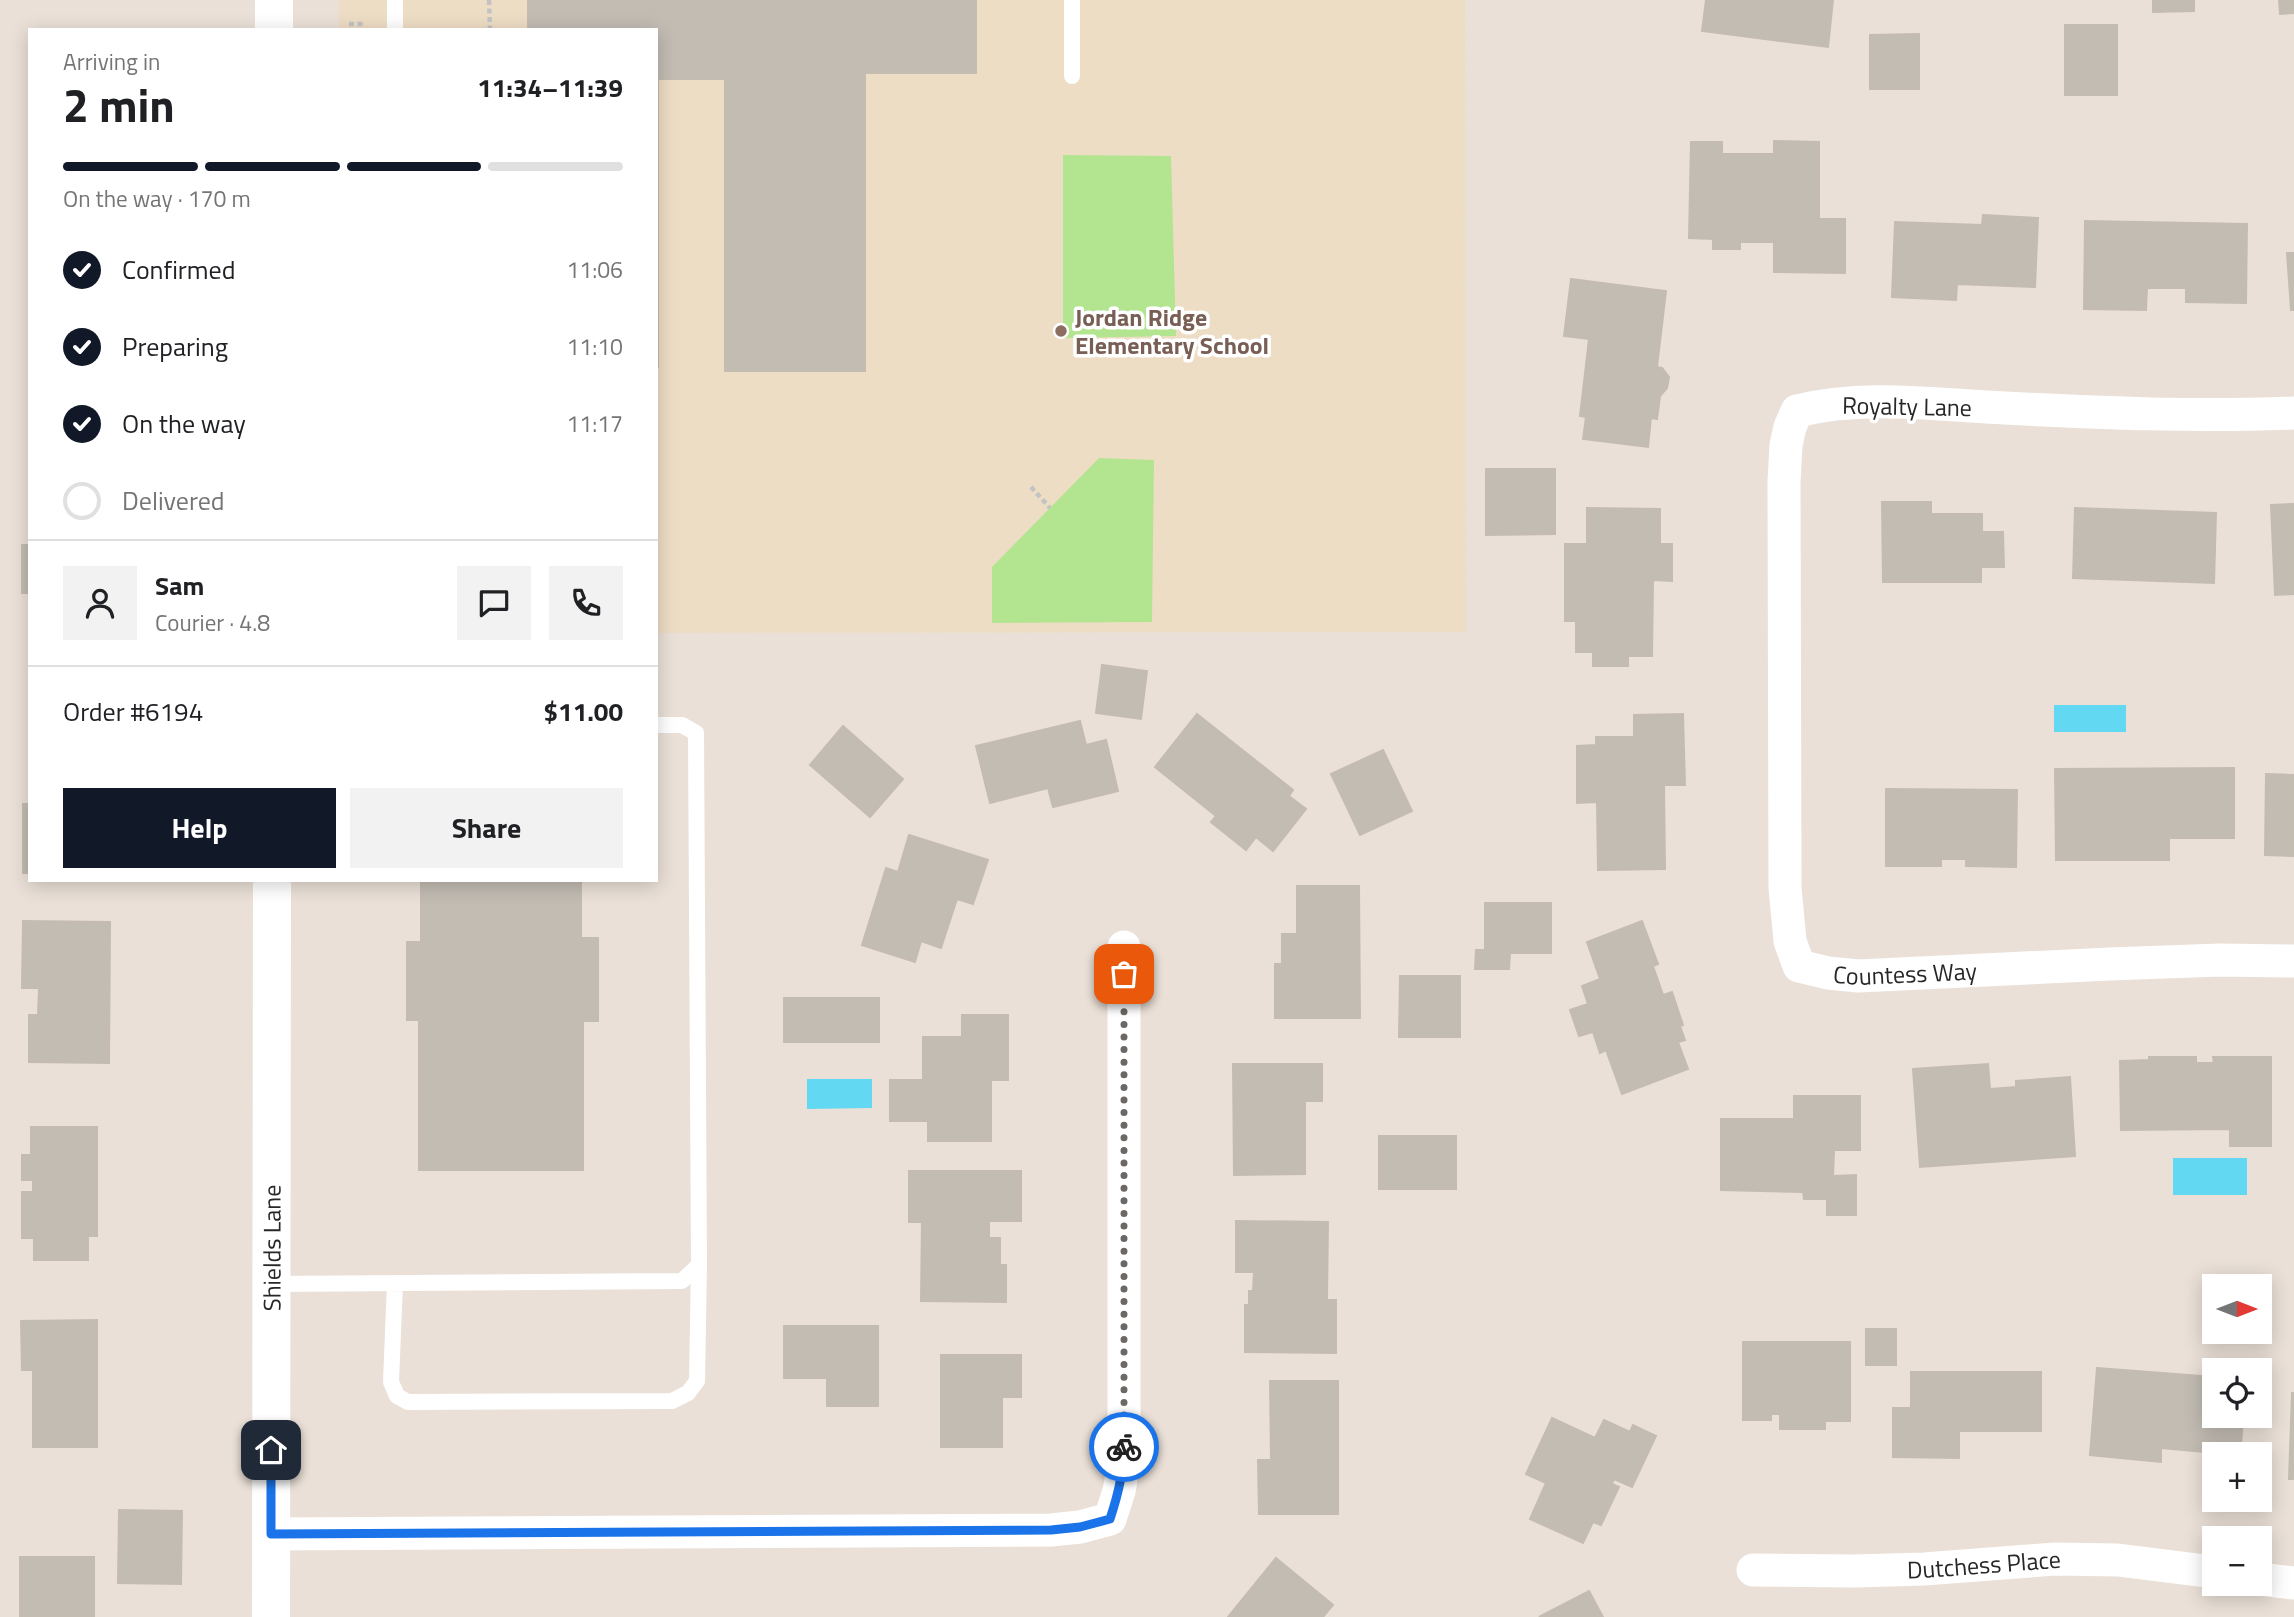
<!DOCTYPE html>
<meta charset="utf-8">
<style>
:root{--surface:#fff;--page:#f2f2f2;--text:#202124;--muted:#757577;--line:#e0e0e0;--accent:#111827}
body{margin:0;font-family:"Titillium Web",sans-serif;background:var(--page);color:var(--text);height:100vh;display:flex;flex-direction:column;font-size:26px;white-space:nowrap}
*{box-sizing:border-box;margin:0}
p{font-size:23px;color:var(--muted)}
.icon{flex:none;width:38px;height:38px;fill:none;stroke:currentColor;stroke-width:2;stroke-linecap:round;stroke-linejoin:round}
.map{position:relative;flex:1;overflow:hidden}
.drawer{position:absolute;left:28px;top:28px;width:630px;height:854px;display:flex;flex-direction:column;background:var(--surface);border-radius:0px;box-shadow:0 4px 18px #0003}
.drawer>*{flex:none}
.needle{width:46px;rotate:90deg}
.controls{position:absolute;left:2202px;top:1274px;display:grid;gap:14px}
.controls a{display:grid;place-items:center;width:70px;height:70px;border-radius:0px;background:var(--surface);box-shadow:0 4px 18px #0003;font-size:35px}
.pin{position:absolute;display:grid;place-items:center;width:60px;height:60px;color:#fff;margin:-30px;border-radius:14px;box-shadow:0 4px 10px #0006}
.courier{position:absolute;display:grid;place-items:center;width:70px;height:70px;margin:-35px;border:5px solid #1a73e8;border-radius:50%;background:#fff;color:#222;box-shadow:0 2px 9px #0007}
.headline em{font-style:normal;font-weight:700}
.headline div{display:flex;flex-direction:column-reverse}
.headline{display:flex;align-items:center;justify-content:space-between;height:119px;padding:0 35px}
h1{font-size:46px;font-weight:700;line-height:52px}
.bar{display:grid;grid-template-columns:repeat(4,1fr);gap:10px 7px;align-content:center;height:84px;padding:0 35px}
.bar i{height:9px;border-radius:5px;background:var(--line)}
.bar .current{background:var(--accent)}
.bar p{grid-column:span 4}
.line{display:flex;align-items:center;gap:18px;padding:0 35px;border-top:2px solid var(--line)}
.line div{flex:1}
.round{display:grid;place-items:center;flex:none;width:74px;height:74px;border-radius:0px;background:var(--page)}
ol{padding:0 35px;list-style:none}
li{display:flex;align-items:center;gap:21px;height:77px}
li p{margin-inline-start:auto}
li .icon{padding:7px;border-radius:50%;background:var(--accent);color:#fff;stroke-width:4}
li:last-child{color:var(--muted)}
li i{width:38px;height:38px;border:4px solid var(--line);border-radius:50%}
.action{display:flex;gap:14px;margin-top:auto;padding:14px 35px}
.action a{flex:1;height:80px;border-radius:0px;background:var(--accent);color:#fff;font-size:28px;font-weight:700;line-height:80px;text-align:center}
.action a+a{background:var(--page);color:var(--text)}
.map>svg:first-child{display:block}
.education{fill:#eeddc5}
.green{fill:#b3e490}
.water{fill:#63d8f3}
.building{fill:#c2bcb3;stroke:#c5bcb1;stroke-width:2}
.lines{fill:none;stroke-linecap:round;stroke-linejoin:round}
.path{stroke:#c3c3c3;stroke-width:4.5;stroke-dasharray:5 3.5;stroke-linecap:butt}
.service{stroke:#fff;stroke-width:16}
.minor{stroke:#fff;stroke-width:33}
.secondary{stroke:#fff;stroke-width:38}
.done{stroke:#6b6865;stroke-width:7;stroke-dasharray:0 12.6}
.route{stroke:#1a73e8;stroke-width:9}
.education-dot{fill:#8d6e63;stroke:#fff;stroke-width:2.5}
.labels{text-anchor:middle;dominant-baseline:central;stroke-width:7;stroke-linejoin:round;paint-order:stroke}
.education-label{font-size:24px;font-weight:bold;fill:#785e54;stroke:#fff;text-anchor:start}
.street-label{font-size:24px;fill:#272727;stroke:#fff}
</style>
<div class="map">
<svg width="2294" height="1617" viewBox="0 0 2294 1617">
<rect width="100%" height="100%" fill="#eae0d7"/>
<path class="education" d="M339 0H1465L1466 632 656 633V30H339Z"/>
<path class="green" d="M1063 155 1171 156 1176 336 1063 338Z
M1099 458 1154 460 1152 622 992 623V567Z"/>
<path class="water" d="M2054 705H2126V732H2054Z
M807 1079H872V1108L807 1109Z
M2173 1158H2247V1195H2173Z"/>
<path class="building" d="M528 0H976V73H865V371H725V79H658V367H656V30H528Z
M1706 0H1833L1828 47 1702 31Z
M2153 0H2194V11L2153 12Z
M2279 0H2294V13L2280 14Z
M2065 25H2117V95H2065Z
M1919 34V89H1870V35Z
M1774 141 1819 142V219H1845V273L1774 272V242H1740V249H1713V239L1689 238 1691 142H1722V154H1774Z
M1983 215 2038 218 2035 287 1957 284 1956 300 1892 297 1895 222 1982 225Z
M2085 221 2247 224 2246 303 2186 302V288H2147L2146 310 2084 309Z
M2287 253H2294V310H2291Z
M1571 279 1666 291 1657 367 1662 368 1669 377 1667 388 1660 396 1657 419 1651 418 1648 447 1583 439 1586 417 1580 416 1589 339 1564 336Z
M1486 469H1555V534L1486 535Z
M1882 502H1931V514H1982V532H2003L2004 567H1981V582H1883Z
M2294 504V594L2275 595 2271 505Z
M1587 508 1660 509V544H1672V581L1653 580 1652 656H1628V666H1593V652H1576V621H1565V544H1587Z
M2075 508 2216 513 2214 583 2073 578Z
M22 545H30V593H22Z
M1102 665 1147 671 1141 719 1096 713Z
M1197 714 1293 790 1289 796 1306 809 1273 851 1256 837 1246 850 1211 822 1216 816 1155 767Z
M1683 714 1685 785H1664L1665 869 1598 870 1597 802 1577 803V746L1596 745V737H1634V715Z
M1080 721 1086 745 1106 740 1118 791 1053 807 1048 788 990 803 976 746Z
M843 726 903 779 870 817 810 765Z
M1383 750 1412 811 1360 835 1331 774Z
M2234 768V838H2169V860H2056L2055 769Z
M2266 774 2294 775V856L2265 855Z
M1886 789 2017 790 2016 867 1966 866V859H1941V866H1886Z
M23 804H30V873H23Z
M909 835 988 860 973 904 957 899 941 948 921 941 915 962 862 945 886 868 898 872Z
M421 880H581V938H598V1021H583V1170H419V1020H407V942H421Z
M1297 886H1359L1360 1018H1275V964H1282V934H1297Z
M1485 903H1551V953H1510L1509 969H1475L1476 950H1485Z
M23 921 110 922 109 1063 29 1062V1015H38L39 988H22Z
M1642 921 1658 964 1653 966 1663 995 1672 992 1683 1025 1680 1026 1685 1040 1678 1042 1688 1069 1622 1094 1606 1050 1600 1053 1593 1032 1579 1036 1570 1010 1588 1004 1582 986 1600 979 1587 942Z
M1400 976H1460V1037H1399Z
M784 998H879V1042H784Z
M962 1015H1008V1080H991V1141H928V1121H890V1080H923V1037H962Z
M2149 1057H2196V1063H2214L2213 1057H2271V1146H2230V1129L2121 1130 2120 1061 2149 1060Z
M1233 1064H1322V1101H1305V1174L1234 1175Z
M1988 1064 1990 1089 2016 1087V1081L2070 1077 2075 1156 1920 1167 1913 1069Z
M1794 1096H1860V1150H1834L1833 1176 1856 1175V1215H1827V1199H1804L1803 1192 1721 1190V1119H1794Z
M31 1127H97V1236H88V1260H34V1238H22V1192H33V1180H22V1155H31Z
M1379 1136H1456V1189H1379Z
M909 1171H1021V1221H989V1238H1000V1265H1006V1302L921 1301 922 1222H909Z
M1236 1221 1328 1222 1327 1300H1336V1353L1245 1352V1305H1249V1291H1253L1254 1272H1236Z
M97 1320V1447H33V1370H22L21 1321Z
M784 1326H878V1406H827V1378H784Z
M1866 1329H1896V1365H1866Z
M1743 1342H1850V1421H1825V1429H1780V1414H1771V1420H1743Z
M941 1355H1021V1397H1002V1447H941Z
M2097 1368 2214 1377V1416H2243L2241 1446 2216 1444 2215 1453 2161 1448V1462L2090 1455Z
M1911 1372H2041V1431H1959V1458L1893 1457V1408H1911Z
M1270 1381H1338V1514H1259L1258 1460H1271Z
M2292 1393H2294V1479H2289Z
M1552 1418 1595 1438 1604 1420 1630 1432 1633 1425 1656 1436 1632 1487 1614 1479 1612 1484 1619 1487 1601 1525 1593 1522 1583 1543 1530 1519 1546 1483 1526 1474Z
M119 1510 182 1511 181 1584 118 1583Z
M20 1557H94V1617H20Z
M1276 1558 1333 1605 1323 1617H1228Z
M1589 1591 1603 1617H1539Z"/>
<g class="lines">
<path class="path" d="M489 0 490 30
M349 24H366
M1031 487 1050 508"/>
<path class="service" d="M395 0V30
M1072 76V0
M395 1283 391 1382 397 1396 408 1402 672 1401 688 1393 697 1381 699 1265
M272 1284 682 1281 699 1265 696 733 682 725H656"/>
<g class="minor">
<path id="s1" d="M2294 413C2198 417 2101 413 2005 408 1937 405 1864 394 1797 411L1790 427 1786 445 1784 482 1785 888 1790 941 1799 966 1828 973 1858 976 2110 964 2220 960 2294 961"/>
<path d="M271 1534 1051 1530 1080 1527 1110 1519 1119 1491 1124 1463V947"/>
<path id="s2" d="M1753 1570 1854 1571 1924 1569 2055 1559 2118 1560 2214 1572"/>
<path d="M2259 1579 2294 1583"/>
</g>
<g class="secondary">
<path d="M274 30V0"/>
<path id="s3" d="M271 1617 272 880"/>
</g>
</g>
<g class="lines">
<path class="done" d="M1124 974V1447"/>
<path class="route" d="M271 1450V1534L1051 1530 1080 1527 1110 1519C1118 1495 1124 1472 1124 1447"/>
</g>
<circle class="education-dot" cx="1061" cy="331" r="7"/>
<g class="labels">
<g class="education-label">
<text x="1075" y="317">Jordan Ridge<tspan x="1075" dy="28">Elementary School</tspan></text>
</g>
<g class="street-label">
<text transform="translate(1907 406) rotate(1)">Royalty Lane</text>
<text stroke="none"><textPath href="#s1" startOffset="1164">Countess Way</textPath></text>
<text stroke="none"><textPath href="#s3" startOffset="369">Shields Lane</textPath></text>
<text stroke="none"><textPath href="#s2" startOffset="231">Dutchess Place</textPath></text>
</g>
</g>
</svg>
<div class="controls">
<a><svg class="needle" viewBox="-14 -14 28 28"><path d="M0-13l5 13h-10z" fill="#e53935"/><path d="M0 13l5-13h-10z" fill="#757577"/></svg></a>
<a><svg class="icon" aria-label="locate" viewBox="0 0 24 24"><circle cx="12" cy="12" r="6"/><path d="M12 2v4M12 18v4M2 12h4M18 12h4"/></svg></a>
<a>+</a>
<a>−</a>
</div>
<div class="pin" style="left:1124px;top:974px;background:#ea580c"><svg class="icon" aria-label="bag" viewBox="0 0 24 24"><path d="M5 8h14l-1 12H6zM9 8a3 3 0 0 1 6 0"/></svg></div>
<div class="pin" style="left:271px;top:1450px;background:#1f2937"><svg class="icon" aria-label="home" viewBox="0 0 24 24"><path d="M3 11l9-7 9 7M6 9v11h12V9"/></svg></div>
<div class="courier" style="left:1124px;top:1447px"><svg class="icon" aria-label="bike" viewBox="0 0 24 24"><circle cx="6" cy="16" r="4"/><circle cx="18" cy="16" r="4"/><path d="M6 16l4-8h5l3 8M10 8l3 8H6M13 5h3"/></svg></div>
<section class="drawer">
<div class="headline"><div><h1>2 min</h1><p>Arriving in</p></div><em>11:34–11:39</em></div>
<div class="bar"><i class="current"></i><i class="current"></i><i class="current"></i><i></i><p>On the way · 170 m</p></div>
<ol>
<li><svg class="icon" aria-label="check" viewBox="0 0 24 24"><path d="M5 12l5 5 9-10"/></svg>Confirmed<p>11:06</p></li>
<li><svg class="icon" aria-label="check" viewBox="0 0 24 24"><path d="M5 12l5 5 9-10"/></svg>Preparing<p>11:10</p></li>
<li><svg class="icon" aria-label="check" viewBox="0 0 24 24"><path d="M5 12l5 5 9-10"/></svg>On the way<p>11:17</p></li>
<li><i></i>Delivered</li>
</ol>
<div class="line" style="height:126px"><a class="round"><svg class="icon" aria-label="person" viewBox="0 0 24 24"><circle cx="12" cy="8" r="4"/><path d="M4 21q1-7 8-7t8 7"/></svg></a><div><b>Sam</b><p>Courier · 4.8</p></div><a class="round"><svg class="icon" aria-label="chat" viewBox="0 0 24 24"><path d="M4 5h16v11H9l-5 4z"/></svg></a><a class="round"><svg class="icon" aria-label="phone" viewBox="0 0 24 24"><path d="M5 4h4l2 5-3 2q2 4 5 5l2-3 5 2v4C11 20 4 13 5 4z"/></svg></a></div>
<div class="line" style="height:91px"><div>Order #6194</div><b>$11.00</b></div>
<div class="action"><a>Help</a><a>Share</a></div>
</section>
</div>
